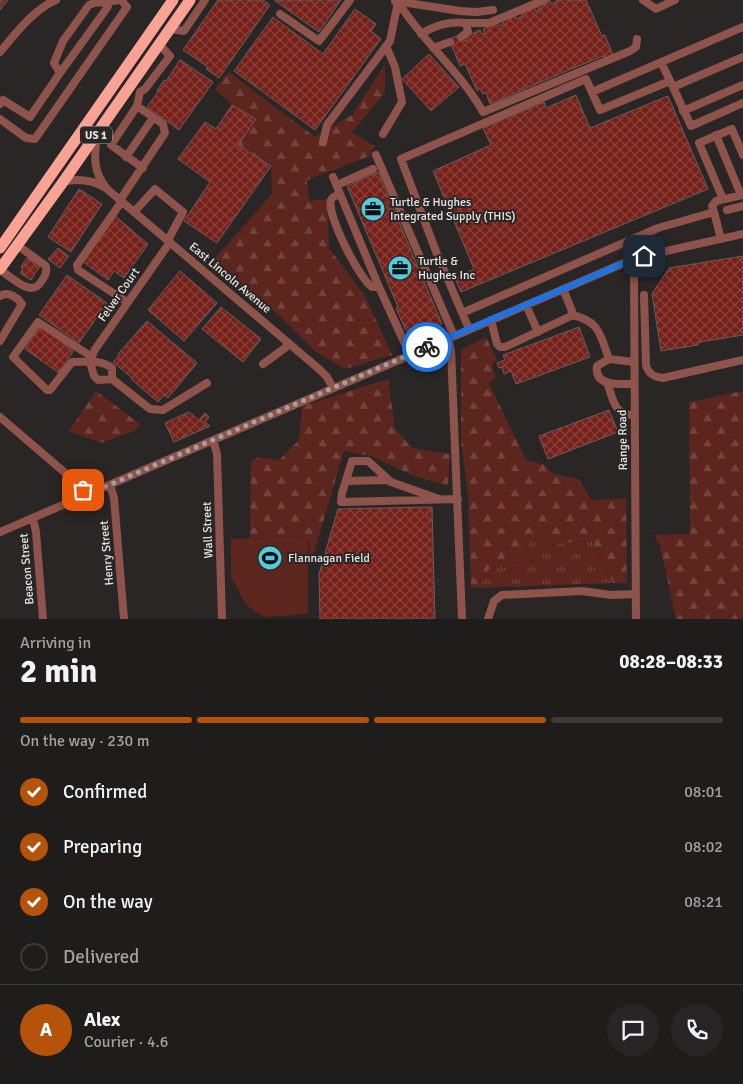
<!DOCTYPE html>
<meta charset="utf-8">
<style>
:root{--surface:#1f1c1c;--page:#272525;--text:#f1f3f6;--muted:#a1a1a3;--line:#3c3a3b;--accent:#b45309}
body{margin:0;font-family:Signika,sans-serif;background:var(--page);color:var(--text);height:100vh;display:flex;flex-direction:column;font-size:19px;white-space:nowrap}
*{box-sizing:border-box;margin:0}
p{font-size:16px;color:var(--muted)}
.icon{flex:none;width:28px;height:28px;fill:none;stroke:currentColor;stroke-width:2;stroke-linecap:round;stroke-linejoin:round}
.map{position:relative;height:619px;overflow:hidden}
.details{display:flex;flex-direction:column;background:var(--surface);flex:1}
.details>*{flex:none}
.pin{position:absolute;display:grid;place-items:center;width:42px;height:42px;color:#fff;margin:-21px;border-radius:10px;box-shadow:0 2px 8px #0006}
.courier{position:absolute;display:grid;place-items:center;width:50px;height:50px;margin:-25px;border:4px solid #1a73e8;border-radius:50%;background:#fff;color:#222;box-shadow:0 1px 6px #0007}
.headline em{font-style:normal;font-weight:700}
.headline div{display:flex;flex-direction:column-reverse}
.headline{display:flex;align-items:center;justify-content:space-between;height:85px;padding:0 20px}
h1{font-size:32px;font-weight:700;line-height:38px}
.bar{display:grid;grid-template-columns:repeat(4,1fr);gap:8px 5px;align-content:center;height:60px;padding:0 20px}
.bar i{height:6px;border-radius:4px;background:var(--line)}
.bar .selected{background:var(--accent)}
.bar p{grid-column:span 4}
.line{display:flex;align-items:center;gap:12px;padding:0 20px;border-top:1px solid var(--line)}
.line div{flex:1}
.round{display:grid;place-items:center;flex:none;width:52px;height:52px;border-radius:26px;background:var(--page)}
ol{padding:0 20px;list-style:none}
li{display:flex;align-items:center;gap:15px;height:55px}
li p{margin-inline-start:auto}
li .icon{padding:5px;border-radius:50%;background:var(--accent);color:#fff;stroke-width:4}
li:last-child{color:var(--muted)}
li i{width:28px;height:28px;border:2px solid var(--line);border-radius:50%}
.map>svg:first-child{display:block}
.grass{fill:url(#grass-tufts)}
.forest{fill:url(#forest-firs)}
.pitch{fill:#5c251e}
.building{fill:url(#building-cross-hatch);stroke:#635f5f}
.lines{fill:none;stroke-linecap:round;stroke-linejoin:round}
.minor{stroke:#8e534a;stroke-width:8}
.highway{stroke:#faa294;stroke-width:11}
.done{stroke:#a4a2a1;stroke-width:5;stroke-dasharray:0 9}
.route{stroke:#1a73e8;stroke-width:6}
.labels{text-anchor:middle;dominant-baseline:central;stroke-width:4;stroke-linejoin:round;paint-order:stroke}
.shield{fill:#292625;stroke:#aeacab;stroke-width:1}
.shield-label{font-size:11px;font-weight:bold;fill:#e7e5e4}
.poi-label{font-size:12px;fill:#e7e5e4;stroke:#292625;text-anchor:start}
.street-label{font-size:12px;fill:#e7e5e4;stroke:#292625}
</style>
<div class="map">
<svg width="743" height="619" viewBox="0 0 743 619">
<defs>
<pattern id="grass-tufts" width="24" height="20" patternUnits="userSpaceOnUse" patternTransform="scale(1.25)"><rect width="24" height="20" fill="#5c251e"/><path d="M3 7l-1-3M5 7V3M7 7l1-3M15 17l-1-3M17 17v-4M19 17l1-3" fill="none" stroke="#73443f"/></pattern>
<pattern id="forest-firs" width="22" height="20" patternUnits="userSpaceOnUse" patternTransform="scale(1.25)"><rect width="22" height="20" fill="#5c251e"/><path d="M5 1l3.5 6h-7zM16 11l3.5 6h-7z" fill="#73443f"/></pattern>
<pattern id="building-cross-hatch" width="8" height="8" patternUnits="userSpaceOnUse" patternTransform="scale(1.25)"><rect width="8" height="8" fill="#752019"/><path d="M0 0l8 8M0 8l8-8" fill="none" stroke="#89403a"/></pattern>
</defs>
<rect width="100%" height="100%" fill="#292625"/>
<path class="grass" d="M532 538 562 543 592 541 613 583 479 588 489 569 521 561Z"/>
<path class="forest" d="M385 64V93L352 132 375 146 370 156 307 180 309 201 327 199 329 248 364 294 392 355 345 369 316 352 279 315 210 264 272 194 271 166 238 145 256 119 232 105 215 89 229 72 315 137 353 114Z
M486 337 497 360 492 365 496 378 489 383 526 460 546 465 551 473 579 479 591 500 626 498 627 583H613L592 541 562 543 532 538 521 561 489 569 479 588 471 587 468 495 461 440V351L464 348Z
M388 379 395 428 412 448 450 454 448 486 412 475 371 456 344 451 311 563 308 537 250 538 251 461 258 457 279 460 299 440 302 406Z
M96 391 140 424 136 430 101 443 69 431Z
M743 391V619H676L660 546 654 535 690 534 689 402Z"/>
<path class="pitch" d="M308 537V614L266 617 255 612 245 603 231 577V539Z"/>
<path class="building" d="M0 0H8L0 10Z
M218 0H263L270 5 219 78 206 69 208 67 183 50Z
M274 0H341L319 32Z
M550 0 551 4 557 1V0H586L602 36 605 35 613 55 604 59 603 56 564 72 490 104 486 93 483 94 480 89 477 91 465 64 460 66 449 39 460 35 465 41H467L465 37 480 30 482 34 485 33 483 29 498 22 500 26 503 25 502 21 515 15 516 19 522 16 521 13 534 7 536 11 539 10 537 6Z
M355 9 376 24 371 31 381 39 315 130 234 71 273 17 323 54Z
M429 54 459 87 431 111 402 79Z
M180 60 213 82 179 130 147 107 158 92 157 91 164 80 166 81Z
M576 95 590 128 668 96 708 189 461 292 455 278 474 269 433 171 491 145 483 128 544 102 546 108Z
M232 105 256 119 238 145 271 166 217 243 184 221 210 182 178 159 205 122 216 129Z
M378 172 442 324 411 337 408 331H406L396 308 398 307 347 186Z
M79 189 102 204 71 252 48 237Z
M114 215 148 244 124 278 114 271 108 280 82 261Z
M58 248 69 256 60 268 48 259Z
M743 256V335L700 342 698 345 661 351 652 294 669 268Z
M27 258 40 266 31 280 20 273 23 269 21 267Z
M180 271 217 303 184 341 148 310Z
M67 275 107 303 79 343 39 315Z
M221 307 261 339 243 362 202 329Z
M147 321 197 363 168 398 164 395 158 402 131 379 132 378 113 362 119 356 118 354Z
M40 326 74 350 59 373 25 349Z
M579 327 590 357 516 384 511 371 504 374 502 367 499 368 497 363 505 360 503 355Z
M609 410 618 432 548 459 539 436Z
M189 412 199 420 205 413 209 417 205 422 210 426 174 442 165 423Z
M432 507 435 619H320L319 574 338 509Z"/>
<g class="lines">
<path class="minor" d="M643 0 656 9 675 0
M395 1 460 11 476 12 493 10
M398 2C422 41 460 71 483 112L630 51 636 47 637 39
M280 14 319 41 350 0
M466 23H489L544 0
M170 29 184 31 205 0
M421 34C436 25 449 21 466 23L468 32 461 37
M433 48 450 42
M0 52C15 34 34 9 56 0
M743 57 673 87 691 126 743 103
M661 62 672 85
M60 73 107 8 110 0
M140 92 137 106 111 145 143 168
M140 92 145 89 170 56 159 44
M592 92 743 27
M0 104 3 100 30 117 60 73 54 63 63 41 89 5 94 3 121 0 127 7 35 139 26 138 0 119
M683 111 743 85
M383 134 402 102 395 67 386 46
M716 135 741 195
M97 137C94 157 93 172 107 189L319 369 327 377 333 388
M323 142 327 125 390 41 398 2
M376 155 454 336
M126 157 153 118
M333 177 379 287 410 355
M63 182C78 178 91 180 104 187
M337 185 373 169
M340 194C337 195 332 197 331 200 326 214 360 280 372 287H379
M723 199 699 143 732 129 743 155
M120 200 165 133 163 124 137 106
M122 201 77 265 78 270 127 302
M727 210 743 206
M134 212 155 189 183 212 168 240
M714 212 712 206 716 201 743 195
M631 260 634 275 636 619
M0 270C12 277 31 298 41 282 45 276 47 273 46 266L17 245
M644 295 646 365C648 374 654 377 663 378L743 360
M0 296C8 291 17 297 22 304L0 341
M526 305 538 332
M462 313 658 228 714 212 721 239
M572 315C600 321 600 335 609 359
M491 320 497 344 500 347H505L571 316 572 311 563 289
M469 329 437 254 401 159 586 79 600 110 670 81
M448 339 451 350 462 619
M91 360 94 351 170 242
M90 362 94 376 98 380 112 379V368C100 359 86 362 72 362L50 390H47L13 357 38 322 92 357
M634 362 609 359 597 366C594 387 620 384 634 384
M263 364 285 348 289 343
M112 379 150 409 163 410 207 383
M607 382C613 398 613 415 634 415
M0 417 77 483 86 495
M213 440 217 454 222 619
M346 481 388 480
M110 485 114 498 124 619
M439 499 391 482 368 461H352L342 493 341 502 458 499
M33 518 36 532 43 619
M0 532 624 263 644 256 743 234
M488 619 494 601 502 595 582 591 611 595 636 594"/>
<path class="highway" d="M0 248 173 0
M0 269 63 182 190 0"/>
</g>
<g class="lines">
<path class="done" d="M83 490 86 495 427 347"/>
<path class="route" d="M427 347 624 263 644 256"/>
</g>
<defs>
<symbol id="office-disc" viewBox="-11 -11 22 22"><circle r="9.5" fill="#54cadc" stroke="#292625"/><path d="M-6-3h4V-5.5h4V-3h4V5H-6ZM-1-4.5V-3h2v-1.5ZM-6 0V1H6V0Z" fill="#111"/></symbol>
<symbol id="stadium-disc" viewBox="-11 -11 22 22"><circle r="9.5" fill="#54cadc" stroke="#292625"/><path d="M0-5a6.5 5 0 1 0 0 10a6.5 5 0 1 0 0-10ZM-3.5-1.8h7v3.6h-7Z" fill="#111"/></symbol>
</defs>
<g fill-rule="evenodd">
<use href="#office-disc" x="359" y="195" width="28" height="28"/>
<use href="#office-disc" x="386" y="254" width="28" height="28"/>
<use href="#stadium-disc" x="256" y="544" width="28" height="28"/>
</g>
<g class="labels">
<rect class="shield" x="80" y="126.5" width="32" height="17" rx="4"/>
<g class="shield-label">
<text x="96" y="135">US 1</text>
</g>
<g class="poi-label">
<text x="390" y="202">Turtle &amp; Hughes<tspan x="390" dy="14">Integrated Supply (THIS)</tspan></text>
<text x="418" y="261">Turtle &amp;<tspan x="418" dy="14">Hughes Inc</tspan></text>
<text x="288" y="558">Flannagan Field</text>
</g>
<g class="street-label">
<text transform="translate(230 278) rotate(40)">East Lincoln Avenue</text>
<text transform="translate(119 295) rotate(-55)">Felver Court</text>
<text transform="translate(623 440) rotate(-91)">Range Road</text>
<text transform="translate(208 530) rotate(-92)">Wall Street</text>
<text transform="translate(107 553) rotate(-95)">Henry Street</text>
<text transform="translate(27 569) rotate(-95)">Beacon Street</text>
</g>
</g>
</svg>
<div class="pin" style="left:83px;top:490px;background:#ea580c"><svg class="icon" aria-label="bag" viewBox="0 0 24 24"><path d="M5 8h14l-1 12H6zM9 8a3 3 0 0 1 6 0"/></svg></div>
<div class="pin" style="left:644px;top:256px;background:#1f2937"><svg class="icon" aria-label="home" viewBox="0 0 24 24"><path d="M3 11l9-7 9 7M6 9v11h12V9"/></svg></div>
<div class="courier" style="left:427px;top:347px"><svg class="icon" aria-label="bike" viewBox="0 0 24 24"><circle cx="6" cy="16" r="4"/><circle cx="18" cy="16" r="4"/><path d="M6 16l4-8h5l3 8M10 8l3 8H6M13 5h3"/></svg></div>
</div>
<section class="details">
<div class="headline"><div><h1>2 min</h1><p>Arriving in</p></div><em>08:28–08:33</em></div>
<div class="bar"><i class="selected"></i><i class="selected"></i><i class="selected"></i><i></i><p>On the way · 230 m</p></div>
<ol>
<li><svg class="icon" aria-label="check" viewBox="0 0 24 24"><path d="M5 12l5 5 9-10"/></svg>Confirmed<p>08:01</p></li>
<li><svg class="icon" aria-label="check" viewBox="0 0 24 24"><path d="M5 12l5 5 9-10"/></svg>Preparing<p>08:02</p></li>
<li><svg class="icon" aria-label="check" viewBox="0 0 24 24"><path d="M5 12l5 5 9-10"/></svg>On the way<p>08:21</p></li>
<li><i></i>Delivered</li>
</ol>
<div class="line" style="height:90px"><b class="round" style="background:var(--accent);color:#fff">A</b><div><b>Alex</b><p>Courier · 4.6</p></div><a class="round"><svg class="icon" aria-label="chat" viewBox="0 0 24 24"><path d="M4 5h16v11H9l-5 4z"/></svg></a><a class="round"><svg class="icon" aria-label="phone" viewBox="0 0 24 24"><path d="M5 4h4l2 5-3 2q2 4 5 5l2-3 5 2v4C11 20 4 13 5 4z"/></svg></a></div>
</section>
